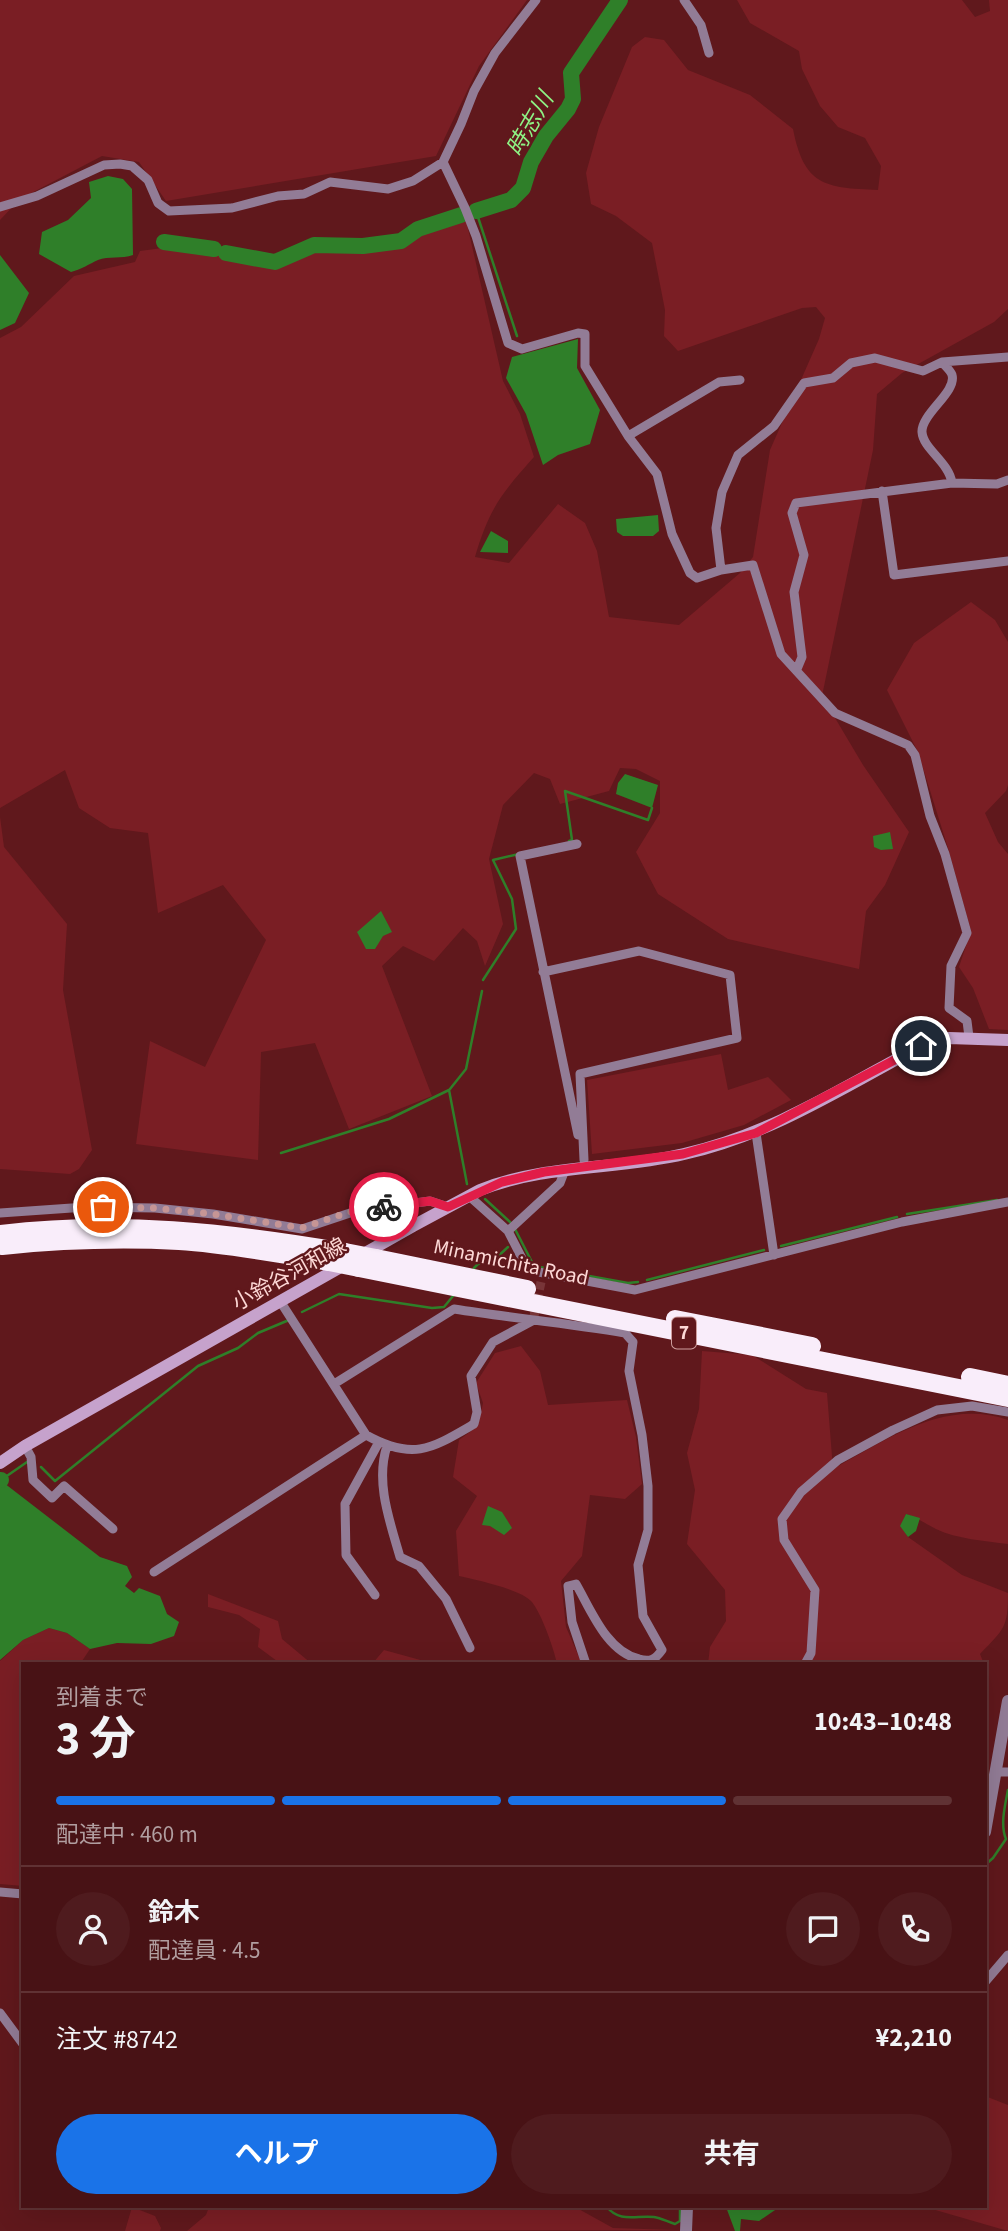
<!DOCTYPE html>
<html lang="ja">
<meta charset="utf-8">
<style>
:root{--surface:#481215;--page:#4f1b1e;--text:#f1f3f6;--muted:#b19ea0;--line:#603234;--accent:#1a73e8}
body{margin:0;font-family:"Source Sans 3","Noto Sans JP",sans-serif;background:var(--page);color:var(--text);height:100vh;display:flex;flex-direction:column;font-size:26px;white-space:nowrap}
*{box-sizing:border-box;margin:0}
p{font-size:23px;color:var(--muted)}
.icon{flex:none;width:38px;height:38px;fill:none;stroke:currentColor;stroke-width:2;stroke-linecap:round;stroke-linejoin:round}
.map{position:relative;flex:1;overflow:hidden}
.side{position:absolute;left:21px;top:1662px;width:966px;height:546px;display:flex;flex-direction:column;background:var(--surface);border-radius:0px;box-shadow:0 7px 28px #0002,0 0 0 2px var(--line)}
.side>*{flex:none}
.pin{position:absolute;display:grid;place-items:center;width:60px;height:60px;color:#fff;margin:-30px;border:4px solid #fff;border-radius:50%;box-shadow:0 2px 7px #0007}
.courier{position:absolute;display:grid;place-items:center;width:70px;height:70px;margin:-35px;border:5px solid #e11d48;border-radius:50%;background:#fff;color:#222;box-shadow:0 2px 9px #0007}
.head em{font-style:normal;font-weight:700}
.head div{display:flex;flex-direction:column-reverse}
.head{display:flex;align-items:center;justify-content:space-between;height:119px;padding:0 35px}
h1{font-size:46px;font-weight:700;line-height:52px}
.bar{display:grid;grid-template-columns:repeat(4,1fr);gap:10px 7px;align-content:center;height:84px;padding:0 35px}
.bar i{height:9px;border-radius:5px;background:var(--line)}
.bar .selected{background:var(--accent)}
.bar p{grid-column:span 4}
.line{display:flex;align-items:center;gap:18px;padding:0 35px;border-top:2px solid var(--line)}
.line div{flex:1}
.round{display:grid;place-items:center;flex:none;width:74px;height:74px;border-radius:37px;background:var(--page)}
.action{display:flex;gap:14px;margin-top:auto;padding:14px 35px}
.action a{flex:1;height:80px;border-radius:42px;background:var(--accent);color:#fff;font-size:28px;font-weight:700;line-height:80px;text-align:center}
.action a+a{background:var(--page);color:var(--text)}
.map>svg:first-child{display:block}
.green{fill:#7a1e24}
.water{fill:#2f7f29}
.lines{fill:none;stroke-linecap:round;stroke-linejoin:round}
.stream{stroke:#2f7f29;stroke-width:2.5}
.river{stroke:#2f7f29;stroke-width:16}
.minor-tunnel{stroke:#783538;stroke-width:9;stroke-dasharray:9 4.5;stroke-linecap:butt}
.minor{stroke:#927c96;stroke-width:9}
.tertiary{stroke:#927c96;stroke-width:12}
.secondary{stroke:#c6a2cc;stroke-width:12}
.motorway{stroke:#f9edfa;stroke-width:18}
.motorway-bridge{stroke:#f9edfa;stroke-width:18}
.done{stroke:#c69595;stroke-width:7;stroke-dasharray:0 12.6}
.route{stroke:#e11d48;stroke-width:9}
.labels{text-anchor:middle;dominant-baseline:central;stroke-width:5;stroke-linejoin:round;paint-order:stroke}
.shield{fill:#60181c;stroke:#ce9e9e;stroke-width:2}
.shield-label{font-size:19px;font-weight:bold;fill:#fdd8d6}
.street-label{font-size:21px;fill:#fdd8d6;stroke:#60181c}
.water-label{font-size:23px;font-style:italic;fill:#8ef284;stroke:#60181c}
</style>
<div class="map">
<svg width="1008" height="2231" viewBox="0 0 1008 2231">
<rect width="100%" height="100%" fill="#60181c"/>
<path class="green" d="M0 0H527L479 66 436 156 166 201 139 162 102 156 20 199 0 220Z
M737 0H962L975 17 990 11 989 0H1008V309L994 322 902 373 877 394 873 450 822 696 863 765 909 832 885 885 866 911 859 969 728 939 658 894 636 852 660 813V781L636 769 620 768 609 791 560 804 550 779 534 773 503 805 489 859 503 924 485 966 477 941 463 928 434 961 403 946 382 966 432 1096 349 1129 315 1043 261 1052 258 1160 136 1144 150 1041 205 1067 266 940 223 885 158 913 148 833 110 828 79 808 65 770 0 808V338L21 327 74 276 135 262 140 251 207 242 276 267 314 249 362 251 416 237 466 220 503 381 520 414 534 457C501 494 489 509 475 557L509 563 558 504 585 523 597 551 609 617 679 625 740 573 753 557 770 450 819 339 825 318 816 307 802 308 678 351 664 336 665 310 652 243 616 216 591 204 586 173 599 127 632 47 645 37 664 40 688 70 750 95 793 129C804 185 824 188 878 190L881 166 865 138 838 127 820 106 802 69 799 51 750 23Z
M971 602 995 620 1008 642V785L1006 791 985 813 998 842 1008 854V1030L989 1029 973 988 959 967 971 931 948 848 918 752 887 690 914 643Z
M0 817 4 847 67 924 63 990 92 1150 79 1169 70 1174 0 1169Z
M721 1054 728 1090 768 1077 791 1100 744 1125 682 1143 592 1154 587 1080Z
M521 1346 540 1371 548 1405 627 1400 636 1437 642 1484 625 1499 590 1495 582 1556 561 1581 566 1627 582 1664H557C554 1649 542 1615 532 1602 521 1589 476 1580 459 1576L456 1531 477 1496 453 1477 459 1440 478 1426 483 1403 476 1383 495 1353Z
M702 1351 752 1355 806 1389 827 1393 833 1469C886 1440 945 1398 1008 1420V1544C985 1541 957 1539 936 1529 926 1524 918 1518 906 1514L901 1526 908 1537 962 1575 1008 1593C1008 1628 1004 1629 980 1654L984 1664H708L710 1647 726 1621 725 1590 687 1544 695 1490 687 1453 699 1409Z
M208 1594 278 1621 282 1639 312 1664H281L258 1647 260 1629 239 1615 208 1607Z
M49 1628 67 1633 90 1649 80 1664H23V1886L0 1884V1661L23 1640Z
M384 1650 435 1664H372Z
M985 1669 988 1678 989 1760 985 1761Z
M985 2096 1008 2105V2231L925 2207H985Z
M132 2207 155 2216 161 2228 160 2231H125Z
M209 2207H575L613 2228 677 2230 187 2231 206 2215Z"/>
<path class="water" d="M108 176 123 179 132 189 133 255C122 259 108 256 98 260 89 264 82 269 71 272L39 254 42 232 68 220 91 198 89 182Z
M0 255 29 293 15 323 0 330Z
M578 339 577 368 600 410 590 444 558 455 543 465 526 414 506 378 512 357Z
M658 515 659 531 653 536H623L617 532 616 519Z
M491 531 508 541V553L480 552Z
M625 774 658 785 652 808 616 794 618 783Z
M890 832 893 849 881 850 874 847 873 836Z
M381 911 392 932 383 936 375 949H366L357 932Z
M4 1483 100 1557 127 1566 132 1577 125 1586 134 1593 139 1588 160 1596 167 1614 179 1622 174 1636 151 1644 117 1643 90 1649 67 1633 49 1628 23 1640 0 1660V1485Z
M488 1506 502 1512 512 1528 504 1535 490 1526 482 1525Z
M906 1514 920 1518 916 1531 908 1537 900 1526Z
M726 2207H793L778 2208 759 2221 741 2219 740 2231H735Z"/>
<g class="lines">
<path class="stream" d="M476 211 517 336
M569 841 572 840 565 791 648 820 652 808
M483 980 516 929 512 899 493 860 519 854
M450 1089 466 1069 482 991
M281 1153 389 1119 449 1090 467 1184
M485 1199 510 1222
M907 1214 997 1200
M515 1229 534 1266 628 1283 638 1282
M781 1246 897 1217
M474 1268 478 1264 494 1260 508 1247
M647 1280 764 1250
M302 1312 339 1294 432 1308 444 1307 453 1296
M41 1467 55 1481 198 1366 238 1348 258 1333 289 1320
M1 1480 27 1462
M985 1865 993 1858 1006 1839C1000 1825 1005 1805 1008 1790
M607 2207C620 2223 636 2215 654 2217 661 2218 668 2222 675 2224L680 2221V2207"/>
<path class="river" d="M476 211 511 200 523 188 531 162 546 136 568 109 573 99 571 73 620 0
M164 242 214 249
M226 253 275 262 314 245 363 246 401 241 418 229 461 215
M0 1480H1"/>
<path class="minor-tunnel" d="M534 1316 541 1282"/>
<path class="minor" d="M684 0 701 25 709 53
M443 162 465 208 476 236 508 343 522 349 578 333 585 334V366L628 436 657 474 672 534 690 573 697 578 721 570 753 565 781 654 835 713 908 745 915 755 930 816 945 854 967 933 951 966 949 1008 967 1021 969 1037
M0 207 37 196 104 165 120 164 132 166 148 180 158 203 169 211 232 208 278 196 304 194 330 182 388 189 413 181 443 162 461 124 474 91 495 53 536 0
M942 362C945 366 951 371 952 375 957 392 921 414 922 432 923 449 949 462 952 483
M628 436 719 382 740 380
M882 491 894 575 1008 561
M721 570 716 528 722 492 738 455 774 426 804 383 833 378 851 363 875 358 923 371 942 362 1008 357
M797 669 802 657 794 592 804 555 792 513 796 503 952 483 997 484 1008 480
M577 844 520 856 578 1135
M543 972 639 951 730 975 737 1038 580 1074 584 1160
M756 1133 774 1255
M469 1196 508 1231 528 1270 635 1290 902 1222 1008 1202
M0 1213 86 1207 155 1208 213 1214 302 1229 356 1211 430 1201 448 1207
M508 1231 560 1183 565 1170
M280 1301 366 1435C413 1461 431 1449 474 1424L477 1412 471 1376 493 1342 532 1321
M334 1384 454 1309C511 1318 568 1323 625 1333L633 1342 629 1371 642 1435 648 1486V1530L638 1565 643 1616 662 1650C655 1660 650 1662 639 1659 607 1652 591 1610 576 1584L568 1586 572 1622 586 1664
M25 1446 31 1457 33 1480 52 1498 64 1486 113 1529
M387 1446C375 1482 390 1522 400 1557L419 1566 446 1599 470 1648
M154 1572 366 1435
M375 1595 346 1555 345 1504 379 1442
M805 1664 811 1653 815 1590 784 1540 782 1519 801 1492 838 1460 893 1430 937 1410 972 1406 1008 1412
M997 1772H1008
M0 1892 23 1894
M985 1982 1008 1955
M0 2013 23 2044"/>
<path class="tertiary" d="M985 1832 1008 1701
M686 2231 687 2207"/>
<path class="secondary" d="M0 1463 25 1446 413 1226 480 1190C545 1164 617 1170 684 1154 770 1135 844 1087 921 1046L949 1038 1008 1040"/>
<path class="motorway" d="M0 1234C119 1220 227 1232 345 1252
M2 1246C60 1240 120 1238 179 1241 229 1244 279 1254 329 1262
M376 1258 527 1289
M359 1268 1008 1398
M675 1319 812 1346
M970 1377 1008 1385"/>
<path class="motorway-bridge" d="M345 1252 376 1258
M329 1262 359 1268"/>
</g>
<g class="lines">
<path class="done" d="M103 1207 155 1208 213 1214 302 1228 349 1212 384 1207"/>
<path class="route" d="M384 1207 430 1201 448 1207 502 1182 544 1172 683 1154 756 1133 921 1046"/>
</g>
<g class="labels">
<rect class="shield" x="672" y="1317.5" width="24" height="31" rx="5"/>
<g class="shield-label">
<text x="684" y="1333">7</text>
</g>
<g class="street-label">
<text transform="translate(511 1262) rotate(12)">Minamichita Road</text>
<text transform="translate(289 1274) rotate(-29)">小鈴谷河和線</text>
</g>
<g class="water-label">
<text transform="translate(530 124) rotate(-60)">時志川</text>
</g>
</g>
</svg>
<div class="pin" style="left:103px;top:1207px;background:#ea580c"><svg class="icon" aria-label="bag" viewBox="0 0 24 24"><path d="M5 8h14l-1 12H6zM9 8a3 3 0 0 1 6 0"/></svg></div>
<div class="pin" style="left:921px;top:1046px;background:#1f2937"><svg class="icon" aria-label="home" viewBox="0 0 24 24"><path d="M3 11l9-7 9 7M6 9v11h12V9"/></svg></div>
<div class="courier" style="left:384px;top:1207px"><svg class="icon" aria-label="bike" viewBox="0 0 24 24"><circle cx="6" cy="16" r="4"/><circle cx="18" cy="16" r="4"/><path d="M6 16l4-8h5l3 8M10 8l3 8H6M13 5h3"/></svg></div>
<section class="side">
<div class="head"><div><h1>3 分</h1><p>到着まで</p></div><em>10:43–10:48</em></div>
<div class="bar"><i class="selected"></i><i class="selected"></i><i class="selected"></i><i></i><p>配達中 · 460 m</p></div>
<div class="line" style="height:126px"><a class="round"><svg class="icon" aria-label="person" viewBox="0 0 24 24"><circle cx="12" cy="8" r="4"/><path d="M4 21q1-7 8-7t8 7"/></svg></a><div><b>鈴木</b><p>配達員 · 4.5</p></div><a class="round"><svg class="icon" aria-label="chat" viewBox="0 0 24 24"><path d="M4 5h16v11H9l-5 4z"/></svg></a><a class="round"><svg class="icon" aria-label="phone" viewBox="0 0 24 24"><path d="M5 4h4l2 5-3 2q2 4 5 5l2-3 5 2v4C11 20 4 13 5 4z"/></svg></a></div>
<div class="line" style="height:91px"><div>注文 #8742</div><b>¥2,210</b></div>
<div class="action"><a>ヘルプ</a><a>共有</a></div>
</section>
</div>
